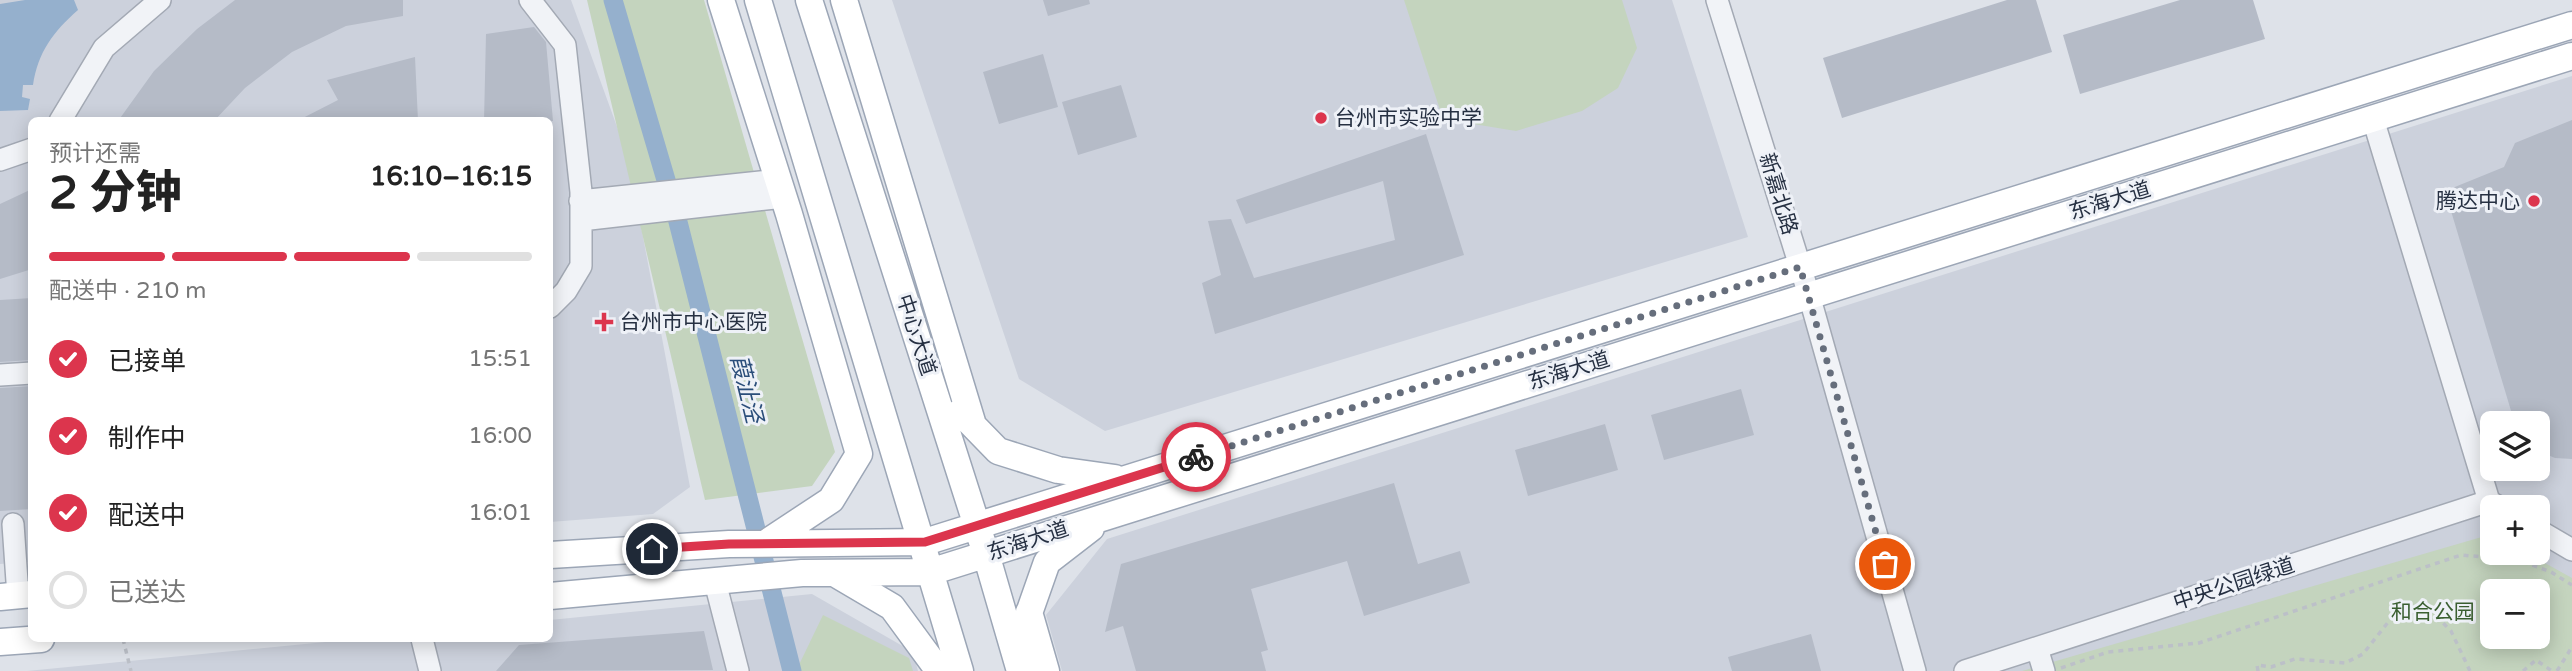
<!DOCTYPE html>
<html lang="zh">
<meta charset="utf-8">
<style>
:root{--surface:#fff;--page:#f2f2f2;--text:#222;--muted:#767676;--line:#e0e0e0;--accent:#dc354d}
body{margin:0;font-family:"Varela Round","Noto Sans SC",sans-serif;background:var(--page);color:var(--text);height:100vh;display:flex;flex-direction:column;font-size:26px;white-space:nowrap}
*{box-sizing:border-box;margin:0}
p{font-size:23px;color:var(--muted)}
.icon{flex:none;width:38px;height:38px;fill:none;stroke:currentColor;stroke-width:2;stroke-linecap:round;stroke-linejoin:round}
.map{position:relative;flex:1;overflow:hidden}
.sheet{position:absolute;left:28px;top:117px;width:525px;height:525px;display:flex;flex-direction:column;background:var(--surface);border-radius:10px;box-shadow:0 4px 18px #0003}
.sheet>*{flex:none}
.tools{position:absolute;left:2480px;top:411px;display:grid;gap:14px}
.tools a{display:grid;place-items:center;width:70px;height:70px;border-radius:10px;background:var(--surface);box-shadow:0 4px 18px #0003;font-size:35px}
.pin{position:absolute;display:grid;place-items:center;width:60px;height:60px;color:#fff;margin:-30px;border:4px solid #fff;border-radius:50%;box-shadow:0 2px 7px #0007}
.courier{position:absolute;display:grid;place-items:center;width:70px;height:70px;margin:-35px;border:5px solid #dc354d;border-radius:50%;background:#fff;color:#222;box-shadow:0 2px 9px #0007}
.overview em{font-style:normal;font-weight:800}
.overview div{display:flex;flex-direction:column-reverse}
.overview{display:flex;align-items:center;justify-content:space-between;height:119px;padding:0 21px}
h1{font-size:46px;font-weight:800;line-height:52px}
.bar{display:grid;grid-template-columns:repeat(4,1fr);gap:10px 7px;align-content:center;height:84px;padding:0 21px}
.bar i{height:9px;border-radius:5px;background:var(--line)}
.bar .current{background:var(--accent)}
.bar p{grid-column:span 4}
ol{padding:0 21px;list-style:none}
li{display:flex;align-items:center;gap:21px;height:77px}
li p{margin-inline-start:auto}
li .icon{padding:7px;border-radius:50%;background:var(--accent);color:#fff;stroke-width:4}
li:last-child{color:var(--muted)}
li i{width:38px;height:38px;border:4px solid var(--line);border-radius:50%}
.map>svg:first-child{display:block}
.built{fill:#ccd1dc;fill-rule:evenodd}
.green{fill:#c4d4be;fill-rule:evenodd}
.water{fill:#95b0cd}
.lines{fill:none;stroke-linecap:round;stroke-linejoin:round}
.canal{stroke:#95b0cd;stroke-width:19}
.building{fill:#b5bbc7}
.minor-casing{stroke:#a3a9b4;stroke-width:24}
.major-casing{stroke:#9ca6b6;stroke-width:29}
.path{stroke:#bcc0c8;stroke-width:3.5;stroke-dasharray:5 5;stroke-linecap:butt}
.minor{stroke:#f1f3f7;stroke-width:21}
.major{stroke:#fff;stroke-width:26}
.done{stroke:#666e7c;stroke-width:7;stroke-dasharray:0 12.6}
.route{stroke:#dc354d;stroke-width:9}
.poi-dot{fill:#dc354d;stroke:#eef1f7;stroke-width:2.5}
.labels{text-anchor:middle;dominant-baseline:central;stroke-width:6;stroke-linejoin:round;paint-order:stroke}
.poi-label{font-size:21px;fill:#263042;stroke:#eef1f7;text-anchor:start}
.street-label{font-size:21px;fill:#263042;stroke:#eef1f7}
.park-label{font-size:21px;fill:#3a5f31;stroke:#eef1f7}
.water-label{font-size:23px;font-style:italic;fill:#2b4e7a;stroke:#eef1f7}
</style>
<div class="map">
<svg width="2572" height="671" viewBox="0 0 2572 671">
<rect width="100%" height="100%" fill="#dee2e9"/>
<path class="built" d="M0 0H571L628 157 690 487 653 514 550 522V121H32L31 562 0 564Z
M892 0H1672L1748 237 1105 431 1019 379Z
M2572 76V671H1062L1046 615 1107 539ZM2492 424H2538V469H2492ZM2492 508H2538V553H2492ZM2492 592H2538V637H2492Z
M812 594 913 652 918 671H27L356 639H550V620Z"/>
<path class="green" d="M587 0H704L835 452 812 486 705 500Z
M1404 0H1622L1637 48 1618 88 1582 111 1516 131 1443 119Z
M2492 534V553H2527L2572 578V671H2022ZM2492 592H2538V637H2492Z
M823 615 909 658 913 671H796Z"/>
<path class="water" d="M25 0H74L78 10C53 32 38 52 33 85H23L22 97 30 99 28 110 0 111V4Z"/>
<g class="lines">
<path class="canal" d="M613 0 676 214 792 671"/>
</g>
<path class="building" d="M235 0H403V16L346 26 292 52 245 88 214 121H118L154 71 197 29Z
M1043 0H1089L1090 4 1048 16Z
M2007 0H2036L2052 52 1842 118 1823 58Z
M2180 0H2253L2265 39 2080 94 2063 35Z
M534 27 546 42 553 121H484L486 34Z
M1043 54 1058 107 999 124 983 72Z
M415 57 418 121H297L338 100 327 80Z
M1121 85 1137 137 1078 155 1062 102Z
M2572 120V459L2555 458 2538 451V424H2515L2445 191 2504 167 2515 143Z
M1426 134 1464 255 1215 334 1202 283 1221 275 1208 221 1231 219 1254 278 1395 240 1383 181 1246 224 1236 200Z
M32 189V269L0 279V204Z
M32 298V360L0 362V300Z
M32 386V509L0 511V388Z
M1741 389 1754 435 1664 460 1651 415Z
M1605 424 1618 470 1528 496 1515 450Z
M1394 483 1418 564 1460 551 1470 583 1364 616 1347 561 1251 589 1268 650 1261 652 1266 671H1136L1123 626 1105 632 1121 564Z
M704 631 713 670 496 671 519 645Z
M1811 634 1821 671H1732L1728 657Z"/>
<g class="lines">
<defs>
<path id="minor" d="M530 0 565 45 581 192V266L566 291 550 307
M1717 0 1809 295 1915 671
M2373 119 2489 501
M60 121 104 48 160 0
M0 160 32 149
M580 201 778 180
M581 220 784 197
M0 375 32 373
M13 524 18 596
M2538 530 2572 550
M715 582 738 671
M422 639 430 671
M2037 648 2044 671
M1965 671 2489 501 2501 508"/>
<path id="major" d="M721 0 789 214 859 454 831 500 766 543
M758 0 960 671
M809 0 986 554 1020 671
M844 0 973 425
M960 412 998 451 1058 470 1115 478
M550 555 729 544 925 542 2572 25
M836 574 892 607 939 671
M550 596 802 573 930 572 2572 56
M0 597 32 594
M1029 612 1046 671
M0 642 41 639
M1015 653 1047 562 1091 528"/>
</defs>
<use href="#minor" class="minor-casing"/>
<use href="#major" class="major-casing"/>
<path class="path" d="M123 639 131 671
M2061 668 2108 652 2199 643 2461 555 2518 560 2551 572 2572 585
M2258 671 2257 665 2271 667 2295 659 2345 663 2363 654 2393 616 2431 611 2451 631 2470 671
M2523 671 2536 660 2552 671
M2557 671 2572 647"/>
<use href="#minor" class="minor"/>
<use href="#major" class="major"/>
</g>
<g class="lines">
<path class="done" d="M1196 457 1800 267 1885 564"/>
<path class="route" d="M652 549 729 544 925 542 1196 457"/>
</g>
<g class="poi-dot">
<circle cx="1321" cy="118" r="7"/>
<circle cx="2534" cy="201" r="7"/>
<path d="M600.5 311.5h7v7h7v7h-7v7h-7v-7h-7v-7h7z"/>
</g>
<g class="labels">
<g class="poi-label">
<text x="1335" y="118">台州市实验中学</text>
<text x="2520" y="201" text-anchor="end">腾达中心</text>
<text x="620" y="322">台州市中心医院</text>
</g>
<g class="street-label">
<text transform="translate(1778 194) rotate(73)">新嘉北路</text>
<text transform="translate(2110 201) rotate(-17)">东海大道</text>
<text transform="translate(916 335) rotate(72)">中心大道</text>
<text transform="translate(1569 371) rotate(-17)">东海大道</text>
<text transform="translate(1028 541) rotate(-18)">东海大道</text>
<text transform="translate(2234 584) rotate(-18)">中央公园绿道</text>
</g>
<g class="park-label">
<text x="2433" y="612">和合公园</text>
</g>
<g class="water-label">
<text transform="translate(746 389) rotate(76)">葭沚泾</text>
</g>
</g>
</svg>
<div class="tools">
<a><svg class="icon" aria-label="layers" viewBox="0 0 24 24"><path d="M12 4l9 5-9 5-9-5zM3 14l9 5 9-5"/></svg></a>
<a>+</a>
<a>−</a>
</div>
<div class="pin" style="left:1885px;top:564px;background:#ea580c"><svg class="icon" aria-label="bag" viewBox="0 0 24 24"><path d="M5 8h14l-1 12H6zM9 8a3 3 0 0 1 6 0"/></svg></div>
<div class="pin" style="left:652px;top:549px;background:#1f2937"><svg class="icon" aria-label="home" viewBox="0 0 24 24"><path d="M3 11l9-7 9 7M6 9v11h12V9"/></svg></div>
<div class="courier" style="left:1196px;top:457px"><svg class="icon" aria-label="bike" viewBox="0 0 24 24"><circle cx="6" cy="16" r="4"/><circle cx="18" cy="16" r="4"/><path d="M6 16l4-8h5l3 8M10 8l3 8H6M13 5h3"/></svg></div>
<section class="sheet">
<div class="overview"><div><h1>2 分钟</h1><p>预计还需</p></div><em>16:10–16:15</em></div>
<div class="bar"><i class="current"></i><i class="current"></i><i class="current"></i><i></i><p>配送中 · 210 m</p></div>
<ol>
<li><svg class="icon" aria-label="check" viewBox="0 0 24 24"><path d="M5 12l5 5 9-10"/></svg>已接单<p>15:51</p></li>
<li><svg class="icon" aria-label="check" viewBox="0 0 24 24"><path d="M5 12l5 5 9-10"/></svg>制作中<p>16:00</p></li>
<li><svg class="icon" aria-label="check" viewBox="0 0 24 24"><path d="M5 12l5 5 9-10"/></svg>配送中<p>16:01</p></li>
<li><i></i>已送达</li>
</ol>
</section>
</div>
